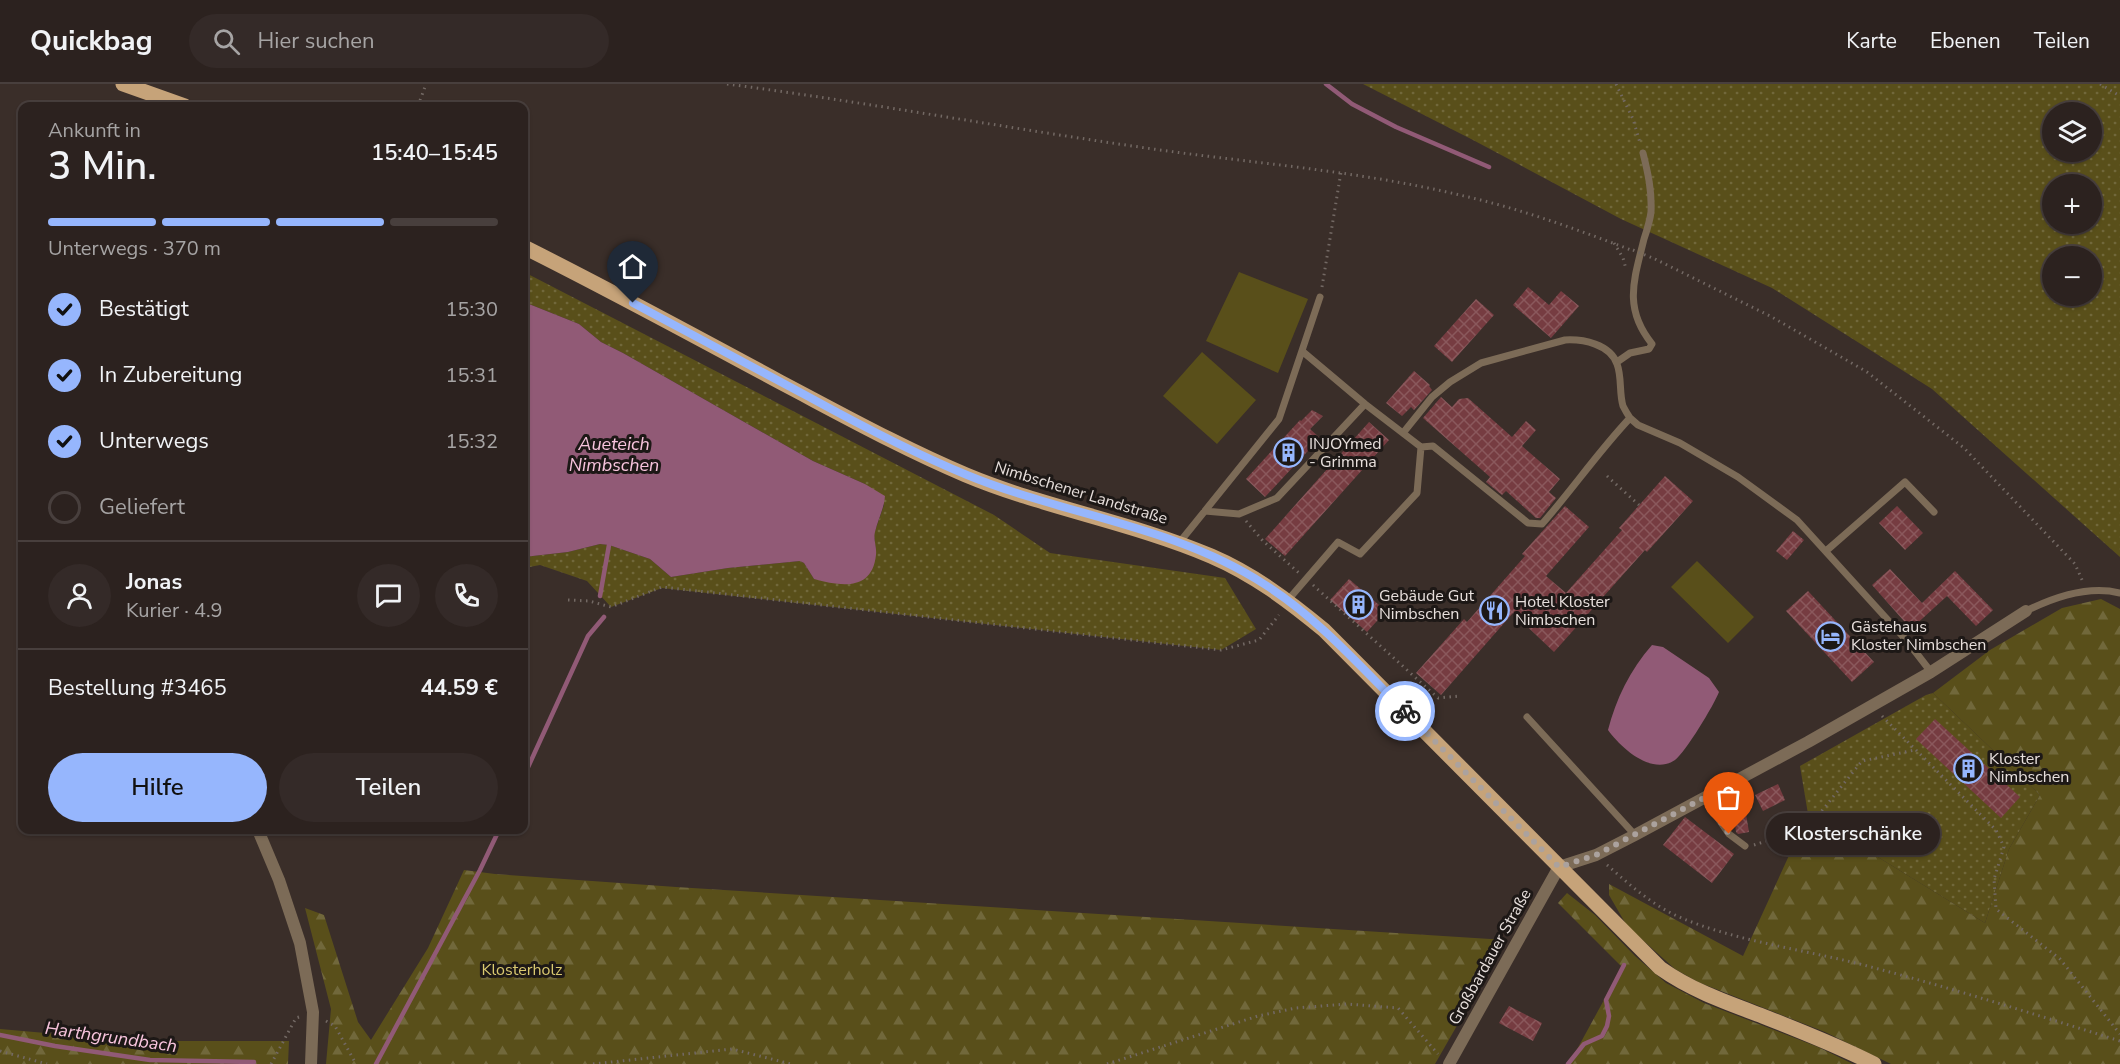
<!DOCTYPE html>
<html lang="de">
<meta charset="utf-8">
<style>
:root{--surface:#2c221f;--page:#342a28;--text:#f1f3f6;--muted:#a6a4a4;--line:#483f3d;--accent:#96b6fd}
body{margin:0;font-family:"Nunito Sans",sans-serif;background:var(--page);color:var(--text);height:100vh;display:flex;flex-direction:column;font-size:22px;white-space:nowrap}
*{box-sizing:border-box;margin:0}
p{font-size:20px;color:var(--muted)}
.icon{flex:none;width:33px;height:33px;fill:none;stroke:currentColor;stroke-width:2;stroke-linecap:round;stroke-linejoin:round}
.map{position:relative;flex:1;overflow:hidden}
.side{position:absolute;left:18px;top:18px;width:510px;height:732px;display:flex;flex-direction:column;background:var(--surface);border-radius:12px;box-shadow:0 2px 4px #0004,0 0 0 2px var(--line)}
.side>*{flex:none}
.buttons{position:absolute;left:2042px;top:18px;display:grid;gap:12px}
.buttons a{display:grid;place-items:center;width:60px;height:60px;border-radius:50%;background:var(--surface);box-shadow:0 2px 4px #0004,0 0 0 2px var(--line);font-size:30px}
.pin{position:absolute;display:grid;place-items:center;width:51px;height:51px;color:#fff;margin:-62px -26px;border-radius:50% 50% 50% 0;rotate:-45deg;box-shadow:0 0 6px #0007}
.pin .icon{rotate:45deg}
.courier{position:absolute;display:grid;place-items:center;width:60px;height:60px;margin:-30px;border:4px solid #96b6fd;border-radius:50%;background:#fff;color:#222;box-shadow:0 2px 8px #0007}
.bubble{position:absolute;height:42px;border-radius:21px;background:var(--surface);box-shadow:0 2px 4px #0004,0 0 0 2px var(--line);font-size:20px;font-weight:600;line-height:42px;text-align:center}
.head em{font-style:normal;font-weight:600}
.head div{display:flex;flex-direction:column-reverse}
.head{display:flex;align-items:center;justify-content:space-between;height:102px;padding:0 30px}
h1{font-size:39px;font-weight:600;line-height:45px}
.bar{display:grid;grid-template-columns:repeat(4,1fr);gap:9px 6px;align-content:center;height:72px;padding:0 30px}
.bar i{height:8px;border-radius:4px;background:var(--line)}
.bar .on{background:var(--accent)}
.bar p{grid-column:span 4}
.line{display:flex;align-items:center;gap:15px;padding:0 30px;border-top:2px solid var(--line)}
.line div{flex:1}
.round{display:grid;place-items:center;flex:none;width:63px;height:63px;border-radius:32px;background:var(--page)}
ol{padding:0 30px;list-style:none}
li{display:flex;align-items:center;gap:18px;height:66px}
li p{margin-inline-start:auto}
li .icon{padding:6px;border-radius:50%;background:var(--accent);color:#111;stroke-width:4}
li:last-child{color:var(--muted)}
li i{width:33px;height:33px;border:3px solid var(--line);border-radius:50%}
.primary-button{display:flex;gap:12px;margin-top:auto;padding:12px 30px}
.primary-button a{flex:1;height:69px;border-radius:36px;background:var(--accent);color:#111;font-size:24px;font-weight:600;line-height:69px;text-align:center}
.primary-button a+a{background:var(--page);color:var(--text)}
header{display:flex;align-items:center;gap:36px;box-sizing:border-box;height:84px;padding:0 30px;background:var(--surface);border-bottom:2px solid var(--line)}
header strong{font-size:28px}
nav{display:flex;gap:33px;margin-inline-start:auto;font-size:21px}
.search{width:420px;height:54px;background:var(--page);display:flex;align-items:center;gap:15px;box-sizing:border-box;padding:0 21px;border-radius:33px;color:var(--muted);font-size:22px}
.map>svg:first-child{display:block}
.green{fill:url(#green-dots);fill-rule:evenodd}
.forest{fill:url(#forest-firs)}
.pitch{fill:#594f1a}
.water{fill:#915a76}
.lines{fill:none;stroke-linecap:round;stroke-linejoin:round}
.stream{stroke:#915a76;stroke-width:4.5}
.building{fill:url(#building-cross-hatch)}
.path{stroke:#736964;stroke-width:3;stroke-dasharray:1.5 4.5;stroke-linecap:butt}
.lane{stroke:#7c6b57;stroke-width:7}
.street{stroke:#7c6b57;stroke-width:12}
.primary{stroke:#c6a379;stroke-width:15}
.path-bridge{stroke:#736964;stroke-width:3;stroke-dasharray:1.5 4.5;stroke-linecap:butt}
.done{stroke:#aba29e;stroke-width:6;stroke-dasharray:0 10.8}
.route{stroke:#96b6fd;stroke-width:8}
.labels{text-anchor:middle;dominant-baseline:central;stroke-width:6;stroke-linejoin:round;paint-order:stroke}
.poi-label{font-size:16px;fill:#e8e0dd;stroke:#1d1816;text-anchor:start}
.street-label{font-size:16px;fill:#e8e0dd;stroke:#1d1816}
.park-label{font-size:16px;fill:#dac970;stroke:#1d1816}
.water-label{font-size:18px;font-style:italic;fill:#f8c4dd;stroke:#1d1816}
</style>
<header>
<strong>Quickbag</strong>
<div class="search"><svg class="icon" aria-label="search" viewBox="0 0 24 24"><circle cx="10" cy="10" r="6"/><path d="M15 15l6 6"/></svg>Hier suchen</div>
<nav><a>Karte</a><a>Ebenen</a><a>Teilen</a></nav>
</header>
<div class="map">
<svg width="2120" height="980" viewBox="0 0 2120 980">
<defs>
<pattern id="green-dots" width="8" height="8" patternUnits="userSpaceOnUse" patternTransform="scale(1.5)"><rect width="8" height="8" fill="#594f1a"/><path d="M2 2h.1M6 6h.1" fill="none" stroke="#71683b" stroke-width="1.8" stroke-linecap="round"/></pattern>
<pattern id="forest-firs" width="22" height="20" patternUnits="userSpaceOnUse" patternTransform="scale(1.5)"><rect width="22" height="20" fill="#594f1a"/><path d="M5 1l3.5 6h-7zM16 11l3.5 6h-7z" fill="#71683b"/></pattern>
<pattern id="building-cross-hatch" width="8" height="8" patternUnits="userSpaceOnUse" patternTransform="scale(1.5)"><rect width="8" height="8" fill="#763c41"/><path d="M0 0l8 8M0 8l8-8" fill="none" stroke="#8a585c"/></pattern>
</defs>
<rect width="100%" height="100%" fill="#3a2e29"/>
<path class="green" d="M1363 0H2120V473L1932 305 1772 204 1621 135 1473 56ZM2052 28H2091V68H2052ZM2052 100H2091V140H2052ZM2052 172H2091V212H2052Z
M524 188 994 431 1050 469 1225 494 1256 545 1221 566 662 504 611 523 587 497 540 481 524 484V473L568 468 600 460 609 461 650 475 671 493 728 484 800 477 804 479 814 495 876 469 874 450 884 421 865 400 813 377 623 269 601 258 579 240 524 218Z
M1933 609 2040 711 2009 765 1985 839 1808 730 1800 682 1926 611Z"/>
<path class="forest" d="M2101 515 2120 525V980H1891L1825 948 1698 898 1675 885 1627 842 1609 811V800L1743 872 1808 730 1985 839 2009 765 2040 711 1933 609 1990 566 2062 524Z
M464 786 495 790 676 803 1506 856 1435 980H326L331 925 305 824 324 831 358 938 371 956 428 864Z
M1567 809 1595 831 1635 872 1666 899 1704 919 1818 963 1853 980H1569L1622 883 1558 819Z
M0 945 136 957H289L288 980H0Z"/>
<path class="pitch" d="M1239 188 1308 215 1278 289 1206 257Z
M1202 268 1256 316 1217 360 1163 312Z
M1697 477 1754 533 1728 559 1671 503Z"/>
<path class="water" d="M524 218 579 240 601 258 623 269 813 377 865 400 885 412C884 425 878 435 875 448 873 455 877 463 876 471 872 508 840 502 814 495L804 479 800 477 728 484 671 493 650 475 609 461 600 460 568 468 524 473Z
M1652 561 1663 563 1709 594 1719 608C1714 621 1685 669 1675 676 1652 692 1621 664 1608 646 1616 615 1630 586 1652 561Z"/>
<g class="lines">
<path class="stream" d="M1326 0 1352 20 1396 43 1489 83
M600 512 609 461
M524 692 588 552 604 533
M0 951 55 962 150 976 254 978
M376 980 480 786 499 746
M1568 980 1584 960 1602 952 1607 942 1609 932 1606 916 1624 881"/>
</g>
<path class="building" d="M1528 203 1549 221 1561 207 1579 222 1551 254 1513 221Z
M1476 215 1494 231 1452 278 1434 262Z
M1414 287 1430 301 1429 302 1432 306 1414 326 1411 323 1402 332 1386 319Z
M1441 313 1452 323 1459 315 1468 314 1512 353 1526 337 1536 346 1522 362 1560 395 1549 408 1556 414 1540 434H1536L1506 407 1502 411 1486 398 1490 393 1423 334Z
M1312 326 1323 332 1310 345 1320 354 1265 413 1246 395 1300 336 1301 337Z
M1369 338 1389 356 1285 472 1265 455Z
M1665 392 1693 417 1647 468 1645 466 1554 568 1513 529 1441 611 1416 589 1464 535 1467 538 1525 472 1522 470 1565 422 1589 443 1546 492 1566 509 1622 446 1619 444Z
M1897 422 1923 449 1905 466 1879 439Z
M1793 447 1804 456 1787 476 1776 467Z
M1890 485 1922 519 1955 487 1993 526 1976 542 1947 512 1911 545 1872 501Z
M1349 495 1386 527 1367 548 1330 516Z
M1808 507 1874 578 1852 598 1786 527Z
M1935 635 2020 713 2001 734 1916 655Z
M1778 700 1785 716 1763 727 1755 711Z
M1746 730 1749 748 1738 750 1736 748 1734 732Z
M1685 733 1734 770 1712 799 1663 761Z
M1509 922 1542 939 1533 957 1499 939Z"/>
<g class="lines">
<path class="path" d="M727 0C864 18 1001 43 1139 63 1247 79 1357 86 1464 112 1521 125 1576 145 1631 166
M1616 0 1633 35 1640 59
M2100 0 2120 12
M418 22 426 0
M1614 159 1623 174 1626 185
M1655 175 1770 232 1867 288 1964 364 2075 480 2083 498
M1322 203 1341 88
M1607 392 1639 421
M1246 437 1263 457 1299 489
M1313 501 1438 614 1460 612
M568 516 589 517 611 523 662 503 1221 566 1259 556 1279 531
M1882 632 1996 746 2004 763 1994 795 1996 825 2060 875 2120 950
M1754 761 1804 745 1812 739 1862 677 1915 666
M1607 781C1629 800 1651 820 1677 832 1736 858 1809 866 1871 883 1955 905 2037 931 2120 957
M326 937 335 942 356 980
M0 967 47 980
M271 980 296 934 299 933
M593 980 732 965 791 980
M1107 980 1258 932 1296 924 1347 920 1398 924 1438 970"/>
<path class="lane" d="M1302 267 1365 320 1421 363 1433 362 1528 439 1542 440C1572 406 1598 368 1630 334L1638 341 1680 359 1738 393 1797 436 1907 557 1931 588
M1617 278 1630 269 1649 265 1652 260C1623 224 1634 196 1644 155 1647 146 1650 137 1651 128 1652 107 1648 89 1643 69
M1403 349 1432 313 1450 298 1481 279 1565 256C1583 255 1610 260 1617 280 1622 293 1619 309 1623 322 1625 326 1628 331 1630 334
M1205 427 1239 430 1277 414 1365 320
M1179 459 1279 335 1320 213
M1826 467 1905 398 1934 428
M1288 516 1338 458 1360 470 1417 409 1421 363
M2026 527C2054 513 2089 501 2120 509
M1527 633 1635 751
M1704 714 1729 750 1745 762"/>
<path class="street" d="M258 746 279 796 300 859 313 928 311 980
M1449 980 1559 783 1596 771 1635 751 1808 658 1931 588 2026 527"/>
<path class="primary" d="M123 0 185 22
M524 163C610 206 695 252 780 298 841 330 902 364 966 391 1045 424 1131 438 1211 472 1253 490 1289 517 1324 546L1660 884C1691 906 1725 918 1760 931 1798 946 1837 961 1874 980"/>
<path class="path-bridge" d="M1633 166 1655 175"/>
</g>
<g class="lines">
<path class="done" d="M1405 627 1559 783 1596 771 1704 714 1729 750"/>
<path class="route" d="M633 219C692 250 750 282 809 313 860 341 913 369 967 391 1064 431 1175 442 1264 500 1318 534 1360 582 1405 627"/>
</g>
<defs>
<symbol id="building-ring" viewBox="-11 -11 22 22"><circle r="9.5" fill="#1d1816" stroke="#96b6fd" stroke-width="1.5"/><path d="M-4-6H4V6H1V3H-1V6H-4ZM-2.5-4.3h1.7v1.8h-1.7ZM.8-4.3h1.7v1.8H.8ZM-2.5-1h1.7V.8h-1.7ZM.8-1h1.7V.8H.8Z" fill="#96b6fd"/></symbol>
<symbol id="restaurant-ring" viewBox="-11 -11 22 22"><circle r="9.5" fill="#1d1816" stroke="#96b6fd" stroke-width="1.5"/><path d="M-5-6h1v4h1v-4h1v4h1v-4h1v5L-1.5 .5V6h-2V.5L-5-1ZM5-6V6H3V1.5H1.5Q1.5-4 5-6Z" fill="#96b6fd"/></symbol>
<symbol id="hotel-ring" viewBox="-11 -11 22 22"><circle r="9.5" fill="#1d1816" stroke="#96b6fd" stroke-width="1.5"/><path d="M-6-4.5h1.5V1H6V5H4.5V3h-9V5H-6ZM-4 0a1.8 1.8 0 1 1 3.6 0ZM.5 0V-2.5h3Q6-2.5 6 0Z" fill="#96b6fd"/></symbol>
</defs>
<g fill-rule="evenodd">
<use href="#building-ring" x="1272" y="352" width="33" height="33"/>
<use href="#building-ring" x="1342" y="504" width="33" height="33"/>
<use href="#restaurant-ring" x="1478" y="510" width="33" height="33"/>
<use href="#hotel-ring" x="1814" y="536" width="33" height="33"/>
<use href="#building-ring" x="1952" y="668" width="33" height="33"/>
</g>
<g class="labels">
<g class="poi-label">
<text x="1309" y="360">INJOYmed<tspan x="1309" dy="18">- Grimma</tspan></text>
<text x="1379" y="512">Gebäude Gut<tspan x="1379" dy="18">Nimbschen</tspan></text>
<text x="1515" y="518">Hotel Kloster<tspan x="1515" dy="18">Nimbschen</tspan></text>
<text x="1851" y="543">Gästehaus<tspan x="1851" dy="18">Kloster Nimbschen</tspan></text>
<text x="1989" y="675">Kloster<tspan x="1989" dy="18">Nimbschen</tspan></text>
</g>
<g class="street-label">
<text transform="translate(1081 409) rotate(17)">Nimbschener Landstraße</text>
<text transform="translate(1490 873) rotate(-61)">Großbardauer Straße</text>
</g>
<g class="park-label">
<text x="522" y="886">Klosterholz</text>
</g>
<g class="water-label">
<text x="614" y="360">Aueteich<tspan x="614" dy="21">Nimbschen</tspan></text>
<text transform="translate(111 953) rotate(8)">Harthgrundbach</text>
</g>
</g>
</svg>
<div class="buttons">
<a><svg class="icon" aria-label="layers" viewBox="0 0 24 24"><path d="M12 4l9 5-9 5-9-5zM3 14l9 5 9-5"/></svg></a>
<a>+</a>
<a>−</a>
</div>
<div class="pin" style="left:1729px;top:750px;background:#ea580c"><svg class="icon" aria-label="bag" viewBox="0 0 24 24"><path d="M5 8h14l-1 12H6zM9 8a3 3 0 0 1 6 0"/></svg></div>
<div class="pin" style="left:633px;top:219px;background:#1f2937"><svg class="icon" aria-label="home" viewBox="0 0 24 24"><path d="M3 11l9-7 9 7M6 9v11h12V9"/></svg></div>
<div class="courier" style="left:1405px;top:627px"><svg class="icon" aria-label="bike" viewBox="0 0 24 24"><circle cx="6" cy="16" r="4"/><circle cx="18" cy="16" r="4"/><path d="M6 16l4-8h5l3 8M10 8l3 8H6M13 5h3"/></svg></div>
<div class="bubble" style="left:1766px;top:729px;width:174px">Klosterschänke</div>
<section class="side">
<div class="head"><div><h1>3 Min.</h1><p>Ankunft in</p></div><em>15:40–15:45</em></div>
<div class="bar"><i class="on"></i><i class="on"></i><i class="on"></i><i></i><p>Unterwegs · 370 m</p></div>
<ol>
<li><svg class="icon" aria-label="check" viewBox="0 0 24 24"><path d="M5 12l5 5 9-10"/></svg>Bestätigt<p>15:30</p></li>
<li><svg class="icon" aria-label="check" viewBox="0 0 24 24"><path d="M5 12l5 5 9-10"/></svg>In Zubereitung<p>15:31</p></li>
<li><svg class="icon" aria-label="check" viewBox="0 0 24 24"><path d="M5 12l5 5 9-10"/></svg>Unterwegs<p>15:32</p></li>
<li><i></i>Geliefert</li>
</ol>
<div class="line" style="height:108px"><a class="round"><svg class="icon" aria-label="person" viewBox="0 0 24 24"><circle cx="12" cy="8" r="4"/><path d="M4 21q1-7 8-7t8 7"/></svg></a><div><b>Jonas</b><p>Kurier · 4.9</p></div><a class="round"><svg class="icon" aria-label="chat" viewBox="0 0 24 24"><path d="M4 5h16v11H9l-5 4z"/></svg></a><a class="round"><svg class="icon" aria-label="phone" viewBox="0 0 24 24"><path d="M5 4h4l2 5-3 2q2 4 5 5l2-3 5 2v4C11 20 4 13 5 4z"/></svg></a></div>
<div class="line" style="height:78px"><div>Bestellung #3465</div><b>44.59 €</b></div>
<div class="primary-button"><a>Hilfe</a><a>Teilen</a></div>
</section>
</div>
